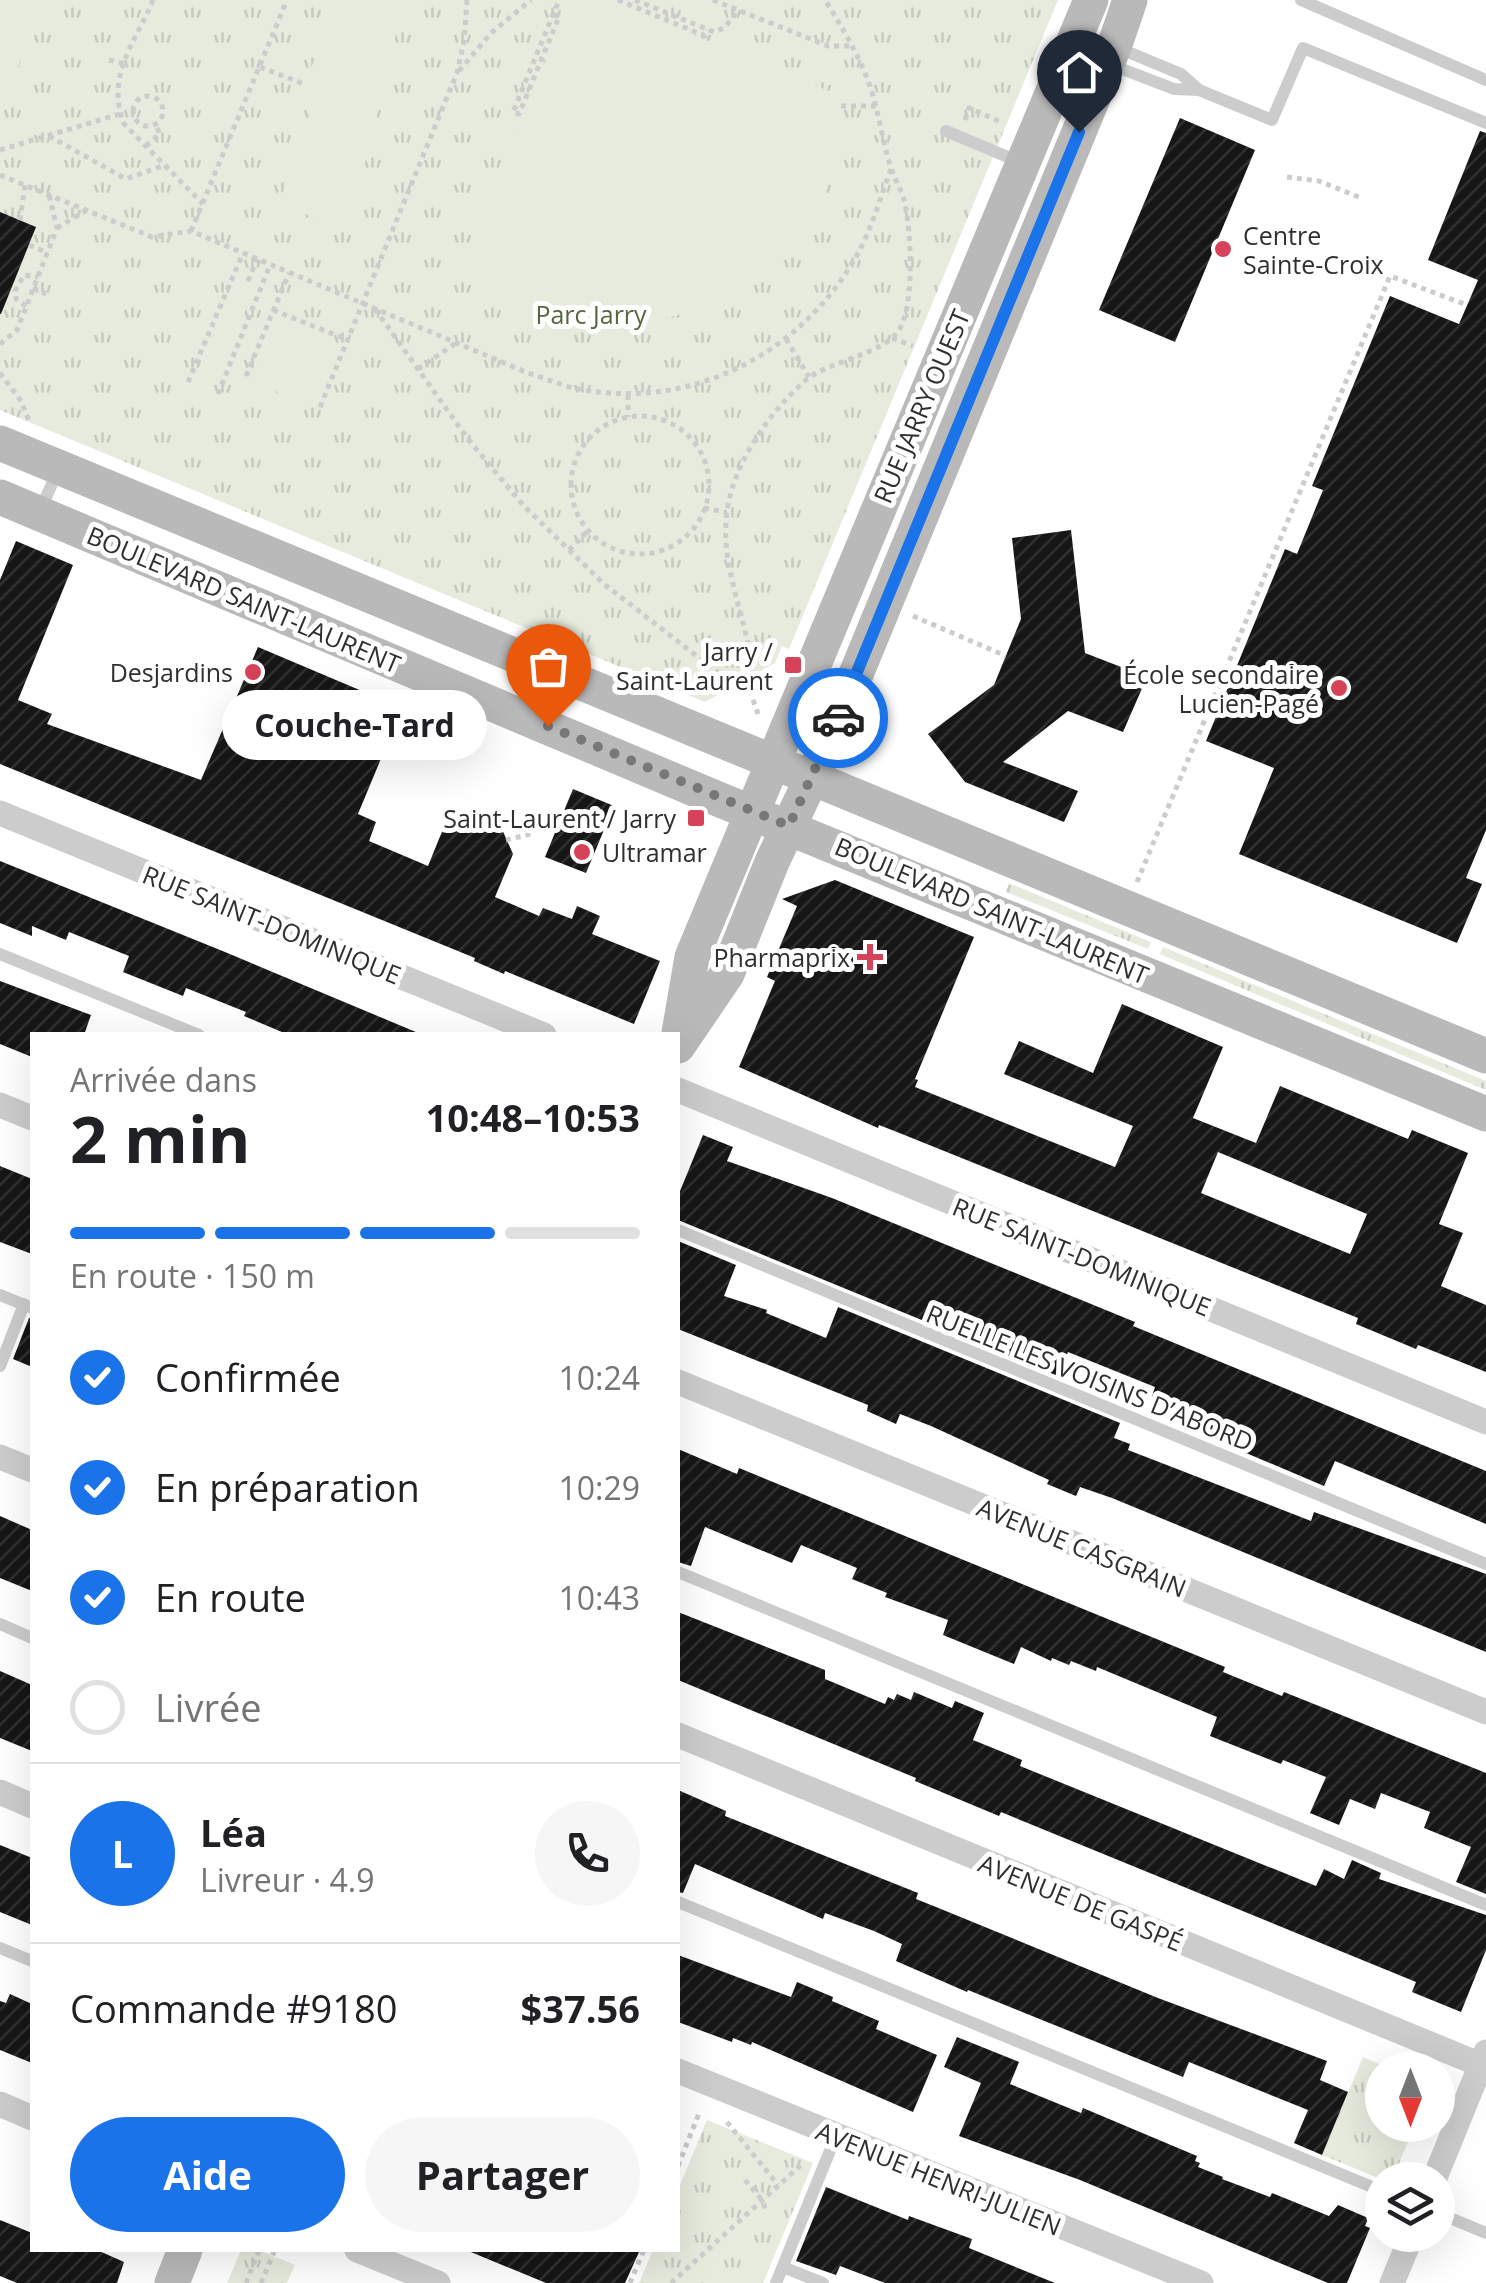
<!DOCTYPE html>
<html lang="fr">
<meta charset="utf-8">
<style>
:root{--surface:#fff;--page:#f6f6f6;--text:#202124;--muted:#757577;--line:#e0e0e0;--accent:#1a73e8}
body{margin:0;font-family:"Open Sans",sans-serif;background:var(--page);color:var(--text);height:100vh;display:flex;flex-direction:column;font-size:38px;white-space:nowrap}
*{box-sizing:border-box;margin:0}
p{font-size:32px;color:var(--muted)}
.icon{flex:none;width:55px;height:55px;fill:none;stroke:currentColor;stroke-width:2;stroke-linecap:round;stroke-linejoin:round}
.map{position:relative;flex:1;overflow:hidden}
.side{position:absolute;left:30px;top:1032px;width:650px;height:1220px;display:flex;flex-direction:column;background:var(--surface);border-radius:0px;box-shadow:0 10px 40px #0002}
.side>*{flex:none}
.needle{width:65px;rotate:180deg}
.controls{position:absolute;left:1365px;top:2052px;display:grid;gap:20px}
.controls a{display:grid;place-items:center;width:90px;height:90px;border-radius:50%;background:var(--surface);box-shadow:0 10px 40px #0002;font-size:50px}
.pin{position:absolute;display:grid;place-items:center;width:85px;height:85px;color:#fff;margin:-102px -42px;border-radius:50% 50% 50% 0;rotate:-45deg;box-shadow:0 0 10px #0007}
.pin .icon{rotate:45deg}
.courier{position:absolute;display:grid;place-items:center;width:100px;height:100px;margin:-50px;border:8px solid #1a73e8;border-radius:50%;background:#fff;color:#222;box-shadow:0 2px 12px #0007}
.bubble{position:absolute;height:70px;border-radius:35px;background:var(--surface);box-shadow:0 10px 40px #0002;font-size:32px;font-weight:700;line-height:70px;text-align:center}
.headline em{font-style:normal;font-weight:700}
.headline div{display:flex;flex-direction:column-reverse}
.headline{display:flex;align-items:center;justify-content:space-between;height:170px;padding:0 40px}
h1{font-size:65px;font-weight:700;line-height:75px}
.bar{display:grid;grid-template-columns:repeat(4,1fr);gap:15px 10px;align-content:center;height:120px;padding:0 40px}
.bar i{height:12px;border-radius:8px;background:var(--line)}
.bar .on{background:var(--accent)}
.bar p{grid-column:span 4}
.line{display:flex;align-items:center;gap:25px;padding:0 40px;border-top:2px solid var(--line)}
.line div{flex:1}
.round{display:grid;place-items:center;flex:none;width:105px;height:105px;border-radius:52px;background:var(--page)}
ol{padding:0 40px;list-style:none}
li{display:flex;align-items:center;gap:30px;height:110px}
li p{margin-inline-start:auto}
li .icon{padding:10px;border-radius:50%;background:var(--accent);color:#fff;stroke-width:4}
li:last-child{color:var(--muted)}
li i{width:55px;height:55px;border:5px solid var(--line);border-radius:50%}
.primary-button{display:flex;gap:20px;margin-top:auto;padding:20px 40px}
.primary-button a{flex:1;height:115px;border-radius:60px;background:var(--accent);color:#fff;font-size:40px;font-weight:700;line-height:115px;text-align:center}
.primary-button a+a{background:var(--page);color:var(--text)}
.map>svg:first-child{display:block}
.grass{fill:url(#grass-tufts)}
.pitch{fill:#e6ebde}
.building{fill:url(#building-hatch);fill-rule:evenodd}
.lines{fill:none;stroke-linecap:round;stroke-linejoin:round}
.path{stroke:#ccc;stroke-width:5;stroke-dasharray:5 5;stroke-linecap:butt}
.service{stroke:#ccc;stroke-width:12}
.minor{stroke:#ccc;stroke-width:25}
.secondary{stroke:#b9b9b9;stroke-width:35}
.done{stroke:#787878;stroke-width:10;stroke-dasharray:0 18}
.route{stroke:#1a73e8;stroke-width:12}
.poi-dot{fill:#d5425a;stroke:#fff;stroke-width:4}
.labels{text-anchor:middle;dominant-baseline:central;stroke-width:10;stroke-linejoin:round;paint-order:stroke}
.poi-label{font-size:25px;fill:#2f2f2f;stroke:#fff;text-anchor:end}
.park-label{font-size:25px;fill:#566740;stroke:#fff}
.street-label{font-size:25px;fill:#2f2f2f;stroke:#fff}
</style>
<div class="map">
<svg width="1486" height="2283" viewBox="0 0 1486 2283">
<defs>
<pattern id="grass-tufts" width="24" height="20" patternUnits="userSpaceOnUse" patternTransform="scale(2.5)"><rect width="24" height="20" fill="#e6ebde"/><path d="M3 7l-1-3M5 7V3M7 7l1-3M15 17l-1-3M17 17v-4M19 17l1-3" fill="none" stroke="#c6cabf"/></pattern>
<pattern id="building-hatch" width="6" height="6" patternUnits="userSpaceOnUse" patternTransform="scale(2.5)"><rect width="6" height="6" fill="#161616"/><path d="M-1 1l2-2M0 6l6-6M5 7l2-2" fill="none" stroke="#303030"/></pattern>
</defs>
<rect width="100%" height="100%" fill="#fff"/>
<path class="grass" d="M0 0H1058L789 649 782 646 775 663 705 702 0 410Z
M1009 883 1151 942 1148 949 1006 892Z
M1163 947 1486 1081V1090L1160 954Z
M1363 2057 1394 2070H1382V2125H1415L1392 2180H1383L1322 2155Z
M707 2120 813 2163 763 2283H639L653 2250H678V2190Z
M241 2250H258L295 2265 287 2283H227Z"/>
<path class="pitch" d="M0 0H46L0 110Z
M340 0H391L407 7 374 90 373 103 380 124 339 228 278 203C293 167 325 122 304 84Z
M571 0H609L841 96C840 141 834 182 809 220 734 339 560 360 466 251Z
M239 277 256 285 210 394 193 387Z
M276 319 341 347 315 408 250 380Z"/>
<path class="building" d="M1180 118 1255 150 1175 342 1099 310Z
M1480 131 1486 133V830L1466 878 1482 884 1457 943 1239 854 1274 768 1206 741 1285 549 1297 554 1323 490 1312 486 1390 296 1459 324 1478 280 1428 260Z
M0 212 36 227 1 314H0Z
M1071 530 1085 653 1147 677 1123 732 1068 711 1003 762 1078 791 1064 822 965 782 928 734 994 685 1021 619 1012 538Z
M16 541 73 565 18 700 52 714 47 724 201 780 258 647 402 708 358 814 376 822 369 841 428 866 452 807 501 827 513 854 495 897 539 916 543 908 572 919 577 906 600 916 592 934 660 961 634 1024 505 971 504 974 481 964 474 961 475 958 0 764V580Z
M573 789 614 806 586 873 545 857Z
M0 861 225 952 423 1035H289L244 1016 246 1012 186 988 183 996 123 972 129 956 69 932 66 940 32 926V936L0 923Z
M835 880 974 937 915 1079 918 1080 915 1087 1115 1167 1133 1126 1004 1074 1019 1041 1093 1073 1122 1004 1223 1047 1193 1118 1256 1143 1280 1086 1408 1139 1412 1130 1468 1153 1439 1224 1463 1233 1441 1286 1486 1305V1372L1418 1345 1416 1349 1356 1324 1358 1318 897 1132 879 1125 878 1128 739 1067 775 981 767 977 797 906 782 899ZM1218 1152 1367 1214 1350 1254 1201 1193Z
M0 981 91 1015 84 1035H32V1057L0 1044Z
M703 1135 733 1147 727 1161 832 1198 1135 1322 1133 1326 1486 1471V1524L1335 1461 1324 1486 1206 1436 1210 1426 1185 1416 1187 1411 1152 1396 1155 1387 1068 1352 1058 1376 678 1220V1196Z
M0 1166 32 1179V1254L0 1242Z
M678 1241 736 1265 724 1296 767 1310 766 1313 826 1338 838 1307 1120 1423 1114 1438 1130 1444 1128 1450 1311 1521 1314 1512 1486 1574V1652L1112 1498 1080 1487 1076 1496 1047 1484 1049 1480 931 1426 900 1414 896 1424 867 1411 868 1405 678 1329Z
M29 1318H32V1367L13 1359Z
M678 1449 737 1474 739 1468 1225 1667 1223 1672 1282 1696 1284 1692 1486 1773V1894L1456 1882 1471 1847 1424 1828 1430 1812 1381 1793 1375 1809 1350 1799 1339 1825 1310 1813 1326 1777 1283 1760 1281 1764 1210 1736 1217 1717 1097 1667 1096 1671 1071 1661 1069 1665 1052 1658 1051 1661 1021 1647 1014 1664 943 1635 948 1620 885 1597 887 1593 852 1579 857 1568 801 1545 792 1563 705 1527 691 1566 678 1562Z
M0 1516 32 1530V1591L0 1578Z
M678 1612 825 1670V1679L885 1704 888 1697 894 1700 897 1694 911 1700 914 1692 952 1708 955 1701 984 1713 973 1740 1022 1760 1020 1766 1316 1886 1324 1869 1344 1879 1352 1860 1381 1873 1379 1879 1486 1915V1950L1461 2012 1412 1992 1416 1982 1001 1812 999 1816 915 1781 916 1778 678 1680Z
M0 1671 32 1685V1751L0 1738Z
M678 1790 726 1811 725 1816 918 1893 916 1899 936 1907 1158 1998 1327 2061 1320 2080 1348 2092 1322 2155 1294 2143 1308 2110 1189 2062 1183 2077 968 1990 967 1992 896 1961 902 1944 874 1931 825 1913 823 1919 695 1864 683 1893 678 1892Z
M0 1845 32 1858V1925L0 1912Z
M678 1955 791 1997 797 1982 833 1997 832 2001 879 2021 876 2029 937 2055 913 2112 752 2042 751 2045 733 2038 732 2042 678 2022Z
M10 1994 32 2004V2063L0 2050V2001L6 2003Z
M957 2037 1019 2062 1010 2084 1081 2113 1083 2108 1197 2156 1195 2161 1200 2163 1198 2167 1223 2177 1222 2179 1270 2197 1272 2193 1329 2216 1338 2205 1368 2218 1365 2226 1370 2228 1347 2283H1328L1080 2180 959 2136 981 2083 944 2067Z
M826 2187 908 2220 909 2216 972 2239 969 2248 1055 2283H885L840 2266 836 2275 796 2261Z
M0 2220 32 2233V2250H97L124 2262 117 2283H17L0 2276Z
M466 2250H640L625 2283H546Z"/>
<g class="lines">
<path class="path" d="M153 0C136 42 105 75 124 124L203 204
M618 0 705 36 707 30
M635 0 714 32 724 28 739 10
M713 0 828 46H853
M553 14 559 17 519 114 513 112 559 0
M109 60 126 64
M260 67 304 84
M459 71 491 33 531 0
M133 111a15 15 0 1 1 30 0a15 15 0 1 1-30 0Z
M841 106H877
M965 120 969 108 1001 122
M49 136 126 179 165 165
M146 146 160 134 155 124
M0 150 120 114
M0 175 152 237 191 231 528 373C545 378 562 386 579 389 692 411 802 353 857 255 872 228 880 198 891 169
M1287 177 1319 181 1361 198
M20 220 25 185
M57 228 85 211
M191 231 287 0
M29 245 48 253
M248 281 257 259
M33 288 46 294
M26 306 16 299 15 291 24 275 38 277
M375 309 468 439 523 505 604 584 716 671 751 692
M273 310 348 340
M892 338 913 346
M786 339 809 377
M0 344 17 330 57 228 49 195
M418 369 456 343
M0 373 21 401 29 421
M246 376 289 273
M188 382 243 253
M218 394 270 265
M628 395V417
M320 407 457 73 464 42 467 0
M571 485a69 69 0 1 1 138 0a69 69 0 1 1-138 0Z
M704 508 725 512
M569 550 588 531
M913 616 1006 656
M758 714C756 707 752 699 751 692 750 676 753 663 749 647 731 570 707 525 749 450 764 424 783 400 806 380 829 361 884 354 899 330 915 304 911 234 905 203 902 191 895 180 891 168 881 137 878 104 865 73 854 47 840 24 825 0
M506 840 531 834
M1137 882 1390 276 1467 305
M727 2122 778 2185
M678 2166 700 2111
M745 2180 762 2200 767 2213
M246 2283 259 2250
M261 2283 274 2252
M630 2283 644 2250
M671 2283 801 2165"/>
<path class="service" d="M1301 0 1486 80
M1109 64 1174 89 1199 90 1181 74 1116 47
M1199 90 1272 120 1303 48 1486 123
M946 131 1022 163
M40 511 58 470
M0 954 199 1035
M678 1230 1486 1564
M0 1295 32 1308
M0 1366 24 1304
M678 1572 1486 1905
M0 1624 32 1638
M678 1902 1382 2191
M0 1948 32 1961
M1438 2213 1486 2233
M783 2267 823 2283
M776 2283 836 2136"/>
<path class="minor" d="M0 813 544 1035
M678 1090 1486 1422
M0 1105 32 1118
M678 1382 1486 1712
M0 1457 32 1470
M678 1735 1486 2067
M0 1792 32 1806
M678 2071 1201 2283
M0 2104 32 2118
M1434 2180 1486 2052
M357 2250 438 2283
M1392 2283 1412 2235"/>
<path class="secondary" d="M0 443 1486 1056
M0 497 718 799 1486 1114
M679 1033 692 957 1091 0
M678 1046 727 974 772 862 824 752 1114 47 1130 0
M172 2283 185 2250"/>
</g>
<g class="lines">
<path class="done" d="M548 726 789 826 838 718"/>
<path class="route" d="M838 718 1079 132"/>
</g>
<g class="poi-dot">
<circle cx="1223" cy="249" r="10"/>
<rect x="783" y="655" width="20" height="20" rx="5"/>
<circle cx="253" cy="672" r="10"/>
<circle cx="1339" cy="688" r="10"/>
<rect x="686" y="808" width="20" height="20" rx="5"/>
<circle cx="582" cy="852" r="10"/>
<path d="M865 942h10v10h10v10h-10v10h-10v-10h-10v-10h10z"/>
</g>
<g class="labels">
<g class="poi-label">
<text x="1243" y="235" text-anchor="start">Centre<tspan x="1243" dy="29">Sainte-Croix</tspan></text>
<text x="773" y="651">Jarry /<tspan x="773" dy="29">Saint-Laurent</tspan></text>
<text x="233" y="672">Desjardins</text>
<text x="1319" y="674">École secondaire<tspan x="1319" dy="29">Lucien-Pagé</tspan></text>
<text x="676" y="818">Saint-Laurent / Jarry</text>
<text x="602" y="852" text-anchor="start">Ultramar</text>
<text x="850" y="957">Pharmaprix</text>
</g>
<g class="park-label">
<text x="591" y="314">Parc Jarry</text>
</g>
<g class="street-label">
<text transform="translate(921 406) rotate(-67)">RUE JARRY OUEST</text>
<text transform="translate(244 599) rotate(23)">BOULEVARD SAINT-LAURENT</text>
<text transform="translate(992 910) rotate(23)">BOULEVARD SAINT-LAURENT</text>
<text transform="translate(272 924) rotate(22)">RUE SAINT-DOMINIQUE</text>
<text transform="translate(1082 1256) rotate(22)">RUE SAINT-DOMINIQUE</text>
<text transform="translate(1090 1377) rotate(22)">RUELLE LES VOISINS D’ABORD</text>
<text transform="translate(1082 1547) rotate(22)">AVENUE CASGRAIN</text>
<text transform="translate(1081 1902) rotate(22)">AVENUE DE GASPÉ</text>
<text transform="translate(939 2178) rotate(22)">AVENUE HENRI-JULIEN</text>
</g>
</g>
</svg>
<div class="controls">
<a><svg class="needle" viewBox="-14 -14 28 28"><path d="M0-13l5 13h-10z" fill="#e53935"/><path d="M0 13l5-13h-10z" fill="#757577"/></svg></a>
<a><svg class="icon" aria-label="layers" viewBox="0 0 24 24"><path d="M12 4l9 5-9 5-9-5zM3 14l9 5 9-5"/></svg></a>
</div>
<div class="pin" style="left:548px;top:726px;background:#ea580c"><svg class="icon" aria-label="bag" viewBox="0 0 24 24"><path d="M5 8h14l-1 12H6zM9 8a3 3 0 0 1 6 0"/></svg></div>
<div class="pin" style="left:1079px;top:132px;background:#1f2937"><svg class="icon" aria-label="home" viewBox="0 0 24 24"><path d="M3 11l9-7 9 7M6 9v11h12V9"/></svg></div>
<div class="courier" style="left:838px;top:718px"><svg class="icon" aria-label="car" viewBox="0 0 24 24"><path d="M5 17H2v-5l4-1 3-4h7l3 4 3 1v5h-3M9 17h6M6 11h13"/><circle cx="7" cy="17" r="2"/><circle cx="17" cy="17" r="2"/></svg></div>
<div class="bubble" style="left:222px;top:690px;width:265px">Couche-Tard</div>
<section class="side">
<div class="headline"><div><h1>2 min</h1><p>Arrivée dans</p></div><em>10:48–10:53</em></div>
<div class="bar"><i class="on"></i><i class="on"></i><i class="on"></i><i></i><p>En route · 150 m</p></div>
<ol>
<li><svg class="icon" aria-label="check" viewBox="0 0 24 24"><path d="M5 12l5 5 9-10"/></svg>Confirmée<p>10:24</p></li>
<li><svg class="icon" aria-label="check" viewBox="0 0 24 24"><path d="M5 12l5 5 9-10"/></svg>En préparation<p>10:29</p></li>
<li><svg class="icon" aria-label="check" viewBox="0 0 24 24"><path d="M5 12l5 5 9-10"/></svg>En route<p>10:43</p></li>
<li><i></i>Livrée</li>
</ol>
<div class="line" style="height:180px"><b class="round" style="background:var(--accent);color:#fff">L</b><div><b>Léa</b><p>Livreur · 4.9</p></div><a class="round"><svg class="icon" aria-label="phone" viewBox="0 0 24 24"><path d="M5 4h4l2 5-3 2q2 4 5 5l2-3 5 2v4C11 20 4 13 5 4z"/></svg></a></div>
<div class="line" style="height:130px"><div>Commande #9180</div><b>$37.56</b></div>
<div class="primary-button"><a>Aide</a><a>Partager</a></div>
</section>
</div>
